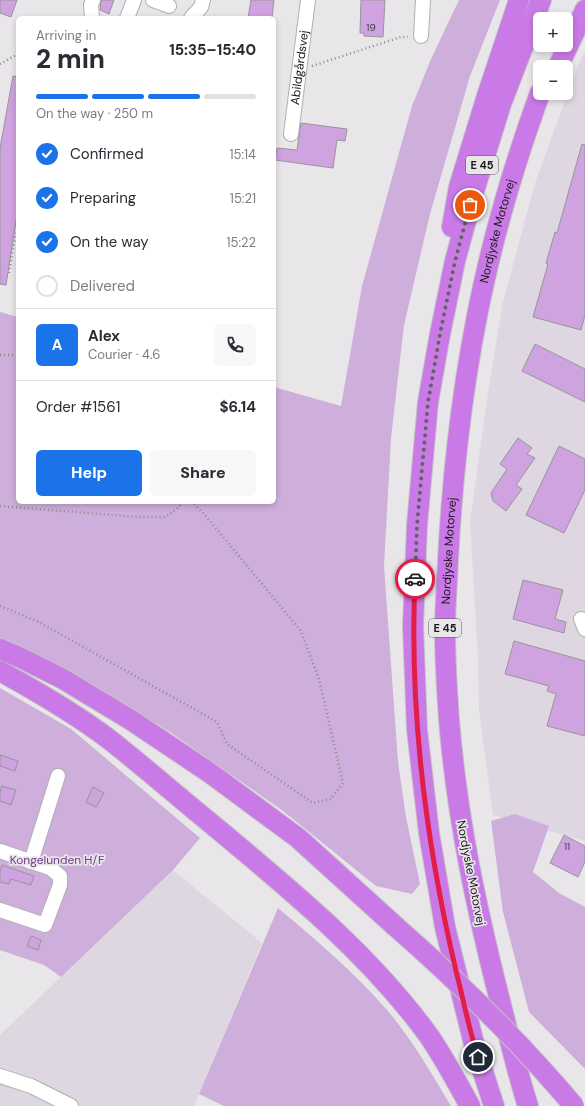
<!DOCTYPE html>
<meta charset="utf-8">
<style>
:root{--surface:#fff;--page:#f7f7f7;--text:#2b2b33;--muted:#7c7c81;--line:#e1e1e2;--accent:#1a73e8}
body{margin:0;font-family:"DM Sans",sans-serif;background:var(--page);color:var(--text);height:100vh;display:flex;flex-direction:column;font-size:15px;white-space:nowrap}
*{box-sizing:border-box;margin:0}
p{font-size:13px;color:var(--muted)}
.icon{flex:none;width:22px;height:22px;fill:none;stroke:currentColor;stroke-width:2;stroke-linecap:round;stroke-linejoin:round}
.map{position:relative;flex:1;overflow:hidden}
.panel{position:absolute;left:16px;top:16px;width:260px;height:488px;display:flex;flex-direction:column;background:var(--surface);border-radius:6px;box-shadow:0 2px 6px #0003}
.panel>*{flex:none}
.controls{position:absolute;left:533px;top:12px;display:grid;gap:8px}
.controls a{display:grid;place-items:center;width:40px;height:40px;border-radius:6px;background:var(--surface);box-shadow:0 2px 6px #0003;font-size:20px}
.pin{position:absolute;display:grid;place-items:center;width:34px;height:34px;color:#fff;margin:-17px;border:2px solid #fff;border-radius:50%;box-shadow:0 1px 4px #0007}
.courier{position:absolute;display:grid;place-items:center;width:40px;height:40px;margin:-20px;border:3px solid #e11d48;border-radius:50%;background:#fff;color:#222;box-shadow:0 1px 5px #0007}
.head em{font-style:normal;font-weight:800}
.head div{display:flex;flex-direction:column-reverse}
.head{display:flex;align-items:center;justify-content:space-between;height:68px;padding:0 20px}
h1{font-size:26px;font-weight:800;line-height:30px}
.bar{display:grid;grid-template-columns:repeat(4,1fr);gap:6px 4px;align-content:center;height:48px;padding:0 20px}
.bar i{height:5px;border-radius:3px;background:var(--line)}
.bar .selected{background:var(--accent)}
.bar p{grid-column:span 4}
.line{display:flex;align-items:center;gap:10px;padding:0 20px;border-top:1px solid var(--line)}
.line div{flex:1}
.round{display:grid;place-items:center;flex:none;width:42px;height:42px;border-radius:6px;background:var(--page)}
ol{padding:0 20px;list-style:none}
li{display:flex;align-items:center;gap:12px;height:44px}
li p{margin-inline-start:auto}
li .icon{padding:4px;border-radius:50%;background:var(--accent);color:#fff;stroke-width:4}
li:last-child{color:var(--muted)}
li i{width:22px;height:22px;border:2px solid var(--line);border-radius:50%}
.primary-button{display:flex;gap:8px;margin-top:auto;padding:8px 20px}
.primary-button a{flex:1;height:46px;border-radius:6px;background:var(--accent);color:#fff;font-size:16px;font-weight:800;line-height:46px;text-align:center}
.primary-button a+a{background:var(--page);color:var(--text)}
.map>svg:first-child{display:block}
.built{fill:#ded7e1}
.green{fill:#ceaedb}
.building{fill:#cfa2e0;stroke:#979599}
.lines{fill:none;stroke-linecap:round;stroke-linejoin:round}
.minor-casing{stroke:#b1afb3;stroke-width:16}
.highway-casing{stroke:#c4c3c4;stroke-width:22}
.path{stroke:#8d8b8e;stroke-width:2.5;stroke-dasharray:1 3;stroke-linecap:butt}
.minor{stroke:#fff;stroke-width:14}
.highway{stroke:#c97ae6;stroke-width:20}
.highway-bridge-casing{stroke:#c4c3c4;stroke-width:22;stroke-linecap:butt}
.highway-bridge{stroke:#c97ae6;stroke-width:20}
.done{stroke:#636164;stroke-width:4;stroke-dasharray:0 7.2}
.route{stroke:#e11d48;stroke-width:5}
.labels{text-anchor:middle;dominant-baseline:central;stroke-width:3.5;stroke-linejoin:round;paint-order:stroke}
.number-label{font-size:10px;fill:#483c4d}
.shield{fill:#e9e6ea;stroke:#59575a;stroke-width:1}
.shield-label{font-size:11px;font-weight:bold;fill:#1b1a1c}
.street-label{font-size:12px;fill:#1b1a1c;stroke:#e9e6ea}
.park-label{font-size:12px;fill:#713b85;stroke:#e9e6ea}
</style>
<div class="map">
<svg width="585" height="1106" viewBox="0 0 585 1106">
<rect width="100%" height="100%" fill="#e9e6ea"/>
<path class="built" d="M585 51V841L493 815 479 710 478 659 470 521 488 393 502 306 535 183 578 65Z
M173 870 262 943 194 1106H0V1035Z"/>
<path class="green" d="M459 0H500L470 76 430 214 404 325 391 438 384 566 398 762 406 817 420 884 412 894 376 886 283 811 170 732 75 674 0 638V312L18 317V502H274V387L341 406 362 286 412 106 431 59Z
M0 688 71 729 200 838 173 870 61 977 44 965 0 950Z
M515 814 549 826 533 872 559 893 585 907V1069L529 1012 503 912 491 821Z
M278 908C316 940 354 972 387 1010 412 1039 431 1073 451 1106H224L199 1094Z"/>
<path class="building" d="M0 0H17L11 17 0 13Z
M101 0H114L109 14 100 10Z
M251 0H274L272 18H248Z
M361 0H385L383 37 364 36V33H360Z
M13 76 18 77V209L6 285 0 284V148Z
M301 123 347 129 345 141 337 140 333 168 275 160 277 148 297 150Z
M582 144 585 145V315L581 330 533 317 548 264 546 263 555 232 557 233Z
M535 344 585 369V402L522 371Z
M518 438 532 448 527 454 535 458 516 485 522 489 506 511 493 501 491 493 507 469 500 464Z
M559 446 585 459V490L564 533 526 515Z
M523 580 563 590 555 619 566 622 564 633 513 619Z
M514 641 585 661V736L547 726 556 694 547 691 549 686 505 674Z
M0 755 18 761 15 771 0 766Z
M2 786 16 790 11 805 0 801V792Z
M93 787 104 793 96 807 86 802Z
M564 835 585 846V862L578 877 550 863Z
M2 865 34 876 31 885 11 879 9 884 0 882V872Z
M31 936 41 940 38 950 27 946Z"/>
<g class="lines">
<defs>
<g id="minor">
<path d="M153 0 169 6"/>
<path d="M92 18 91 5 93 0"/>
<path d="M127 18 134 0"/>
<path d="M191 18 201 7 203 0"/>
<path d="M421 36 423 0"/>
<path id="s1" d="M291 134 308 0"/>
<path d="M581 619 585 629"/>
<path d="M0 851 50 868 60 876V885L45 925 0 910"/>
<path d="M31 862 58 776"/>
<path d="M0 1076 31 1086 71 1106"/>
</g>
<g id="highway">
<path d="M558 67 585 10"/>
<path d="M452 227 459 187 487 96 519 0"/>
<path d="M0 649 19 657 63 679 131 720 210 773 298 838 395 926"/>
<path d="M0 671C38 692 76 714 110 740 143 766 175 794 208 821 286 886 369 953 429 1036 444 1058 457 1082 470 1106"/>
<path d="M494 1106 474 1044 445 927 429 833 417 730 413 626 417 525 428 402 440 334 455 261 474 191 501 104 541 0"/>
<path id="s2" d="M528 1106C517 1072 509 1036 500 1001 476 907 457 817 449 720 447 691 445 661 445 632 445 608 447 584 448 560 454 443 470 324 502 211 513 171 526 132 540 93"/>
</g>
</defs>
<use href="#minor" class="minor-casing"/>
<use href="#highway" class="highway-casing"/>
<path class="path" d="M0 64 18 54
M312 66 401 37H408
M9 273 18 221
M0 355H18
M0 506 138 517H165L179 507 182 502
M0 606 39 622 217 722 227 744 313 803 331 799 343 783 319 679 301 631 205 515 192 502"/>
<use href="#minor" class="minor"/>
<use href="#highway" class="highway"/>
<defs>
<path id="highway-bridge" d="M395 926C459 982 519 1041 574 1106"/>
</defs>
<use href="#highway-bridge" class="highway-bridge-casing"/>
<use href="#highway-bridge" class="highway-bridge"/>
</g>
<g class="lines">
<path class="done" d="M415 579 417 525 428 402 440 334 455 261 470 205"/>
<path class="route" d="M415 579C409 712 426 845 457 975 464 1002 469 1030 478 1057"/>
</g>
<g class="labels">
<g class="number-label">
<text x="371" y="27">19</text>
<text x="567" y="846">11</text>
</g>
<g class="shield">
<rect x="466" y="156" width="32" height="18" rx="3"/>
<rect x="429" y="619" width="32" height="18" rx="3"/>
</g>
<g class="shield-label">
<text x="482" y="165">E 45</text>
<text x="445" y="628">E 45</text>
</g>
<g class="street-label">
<text stroke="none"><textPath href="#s1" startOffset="67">Abildgårdsvej</textPath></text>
<text stroke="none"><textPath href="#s2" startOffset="888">Nordjyske Motorvej</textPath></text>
<text stroke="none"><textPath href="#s2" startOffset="564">Nordjyske Motorvej</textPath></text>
<text transform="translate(471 873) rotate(79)">Nordjyske Motorvej</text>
</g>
<g class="park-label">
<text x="57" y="860">Kongelunden H/F</text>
</g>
</g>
</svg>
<div class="controls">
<a>+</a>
<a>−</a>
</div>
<div class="pin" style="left:470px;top:205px;background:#ea580c"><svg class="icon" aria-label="bag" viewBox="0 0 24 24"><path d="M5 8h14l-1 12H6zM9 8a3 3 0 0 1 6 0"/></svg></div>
<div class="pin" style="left:478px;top:1057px;background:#1f2937"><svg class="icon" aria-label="home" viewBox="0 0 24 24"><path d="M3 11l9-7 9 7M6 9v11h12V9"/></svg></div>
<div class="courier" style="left:415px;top:579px"><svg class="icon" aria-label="car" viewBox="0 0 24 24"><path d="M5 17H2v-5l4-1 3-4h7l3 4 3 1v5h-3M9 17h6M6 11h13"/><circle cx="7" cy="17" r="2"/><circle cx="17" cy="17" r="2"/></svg></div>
<section class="panel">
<div class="head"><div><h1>2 min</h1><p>Arriving in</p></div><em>15:35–15:40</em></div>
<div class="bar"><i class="selected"></i><i class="selected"></i><i class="selected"></i><i></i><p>On the way · 250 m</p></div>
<ol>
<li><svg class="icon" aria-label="check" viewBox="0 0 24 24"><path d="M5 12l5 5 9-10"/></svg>Confirmed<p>15:14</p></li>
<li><svg class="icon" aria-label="check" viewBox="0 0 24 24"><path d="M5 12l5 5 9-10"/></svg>Preparing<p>15:21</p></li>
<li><svg class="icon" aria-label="check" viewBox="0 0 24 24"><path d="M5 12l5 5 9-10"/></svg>On the way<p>15:22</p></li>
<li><i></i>Delivered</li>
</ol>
<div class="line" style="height:72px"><b class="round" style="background:var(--accent);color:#fff">A</b><div><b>Alex</b><p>Courier · 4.6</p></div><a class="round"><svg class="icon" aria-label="phone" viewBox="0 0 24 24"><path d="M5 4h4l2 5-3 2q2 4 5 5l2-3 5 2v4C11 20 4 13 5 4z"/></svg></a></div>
<div class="line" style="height:52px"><div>Order #1561</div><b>$6.14</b></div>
<div class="primary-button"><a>Help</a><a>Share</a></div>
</section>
</div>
